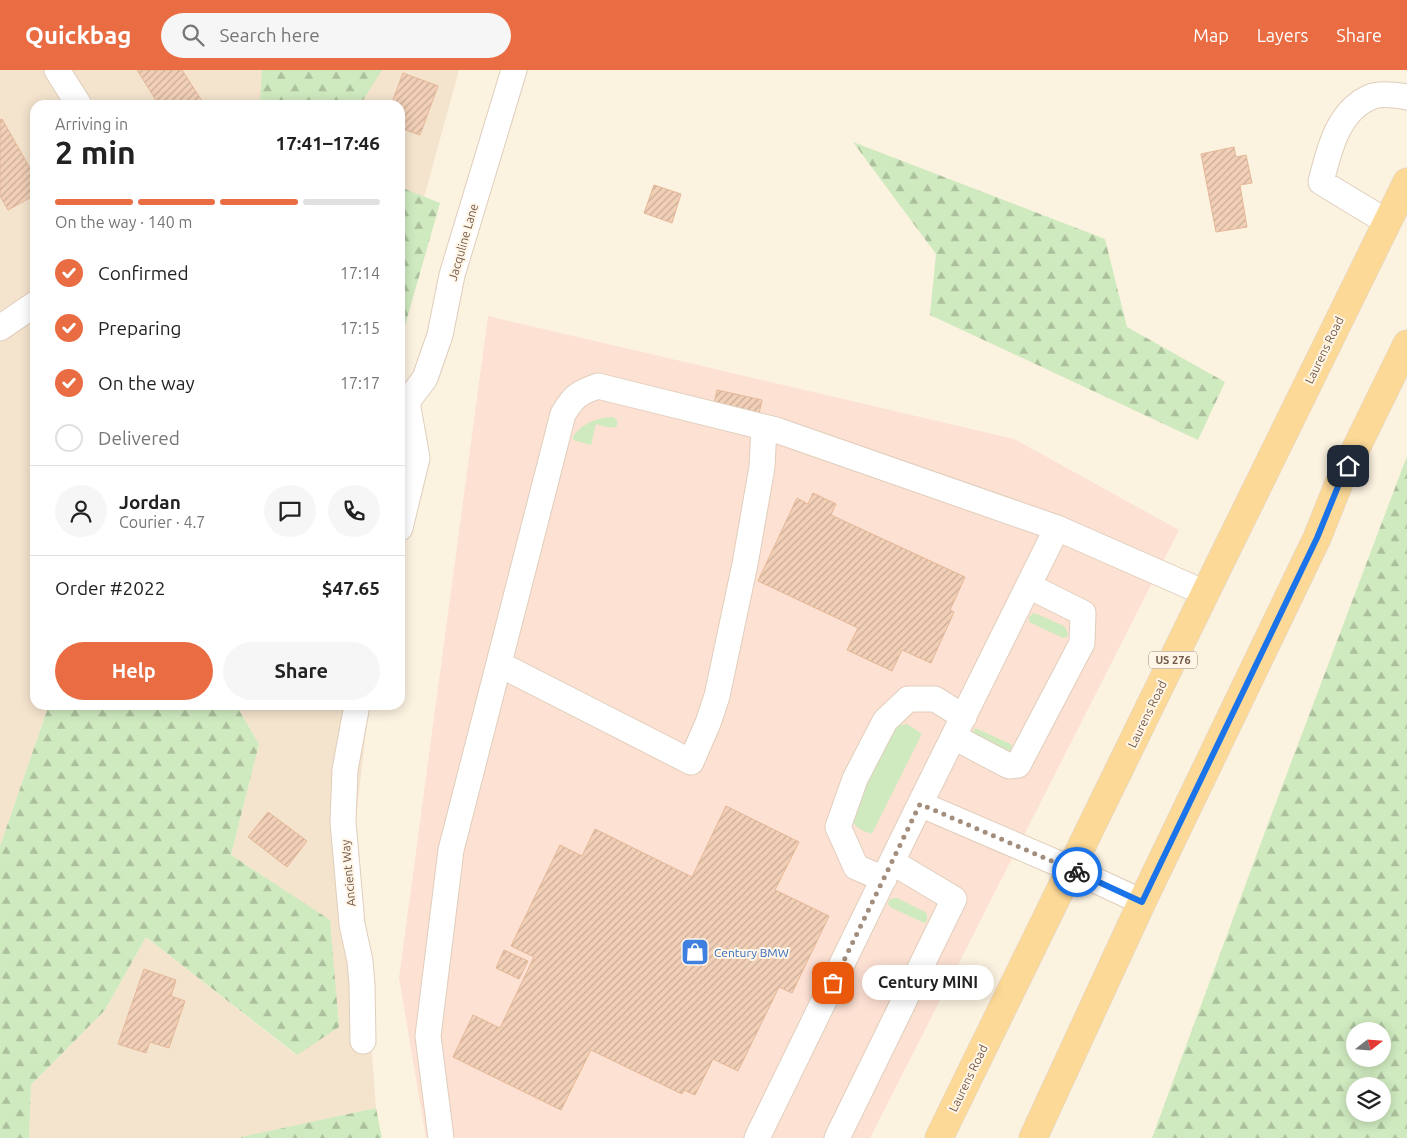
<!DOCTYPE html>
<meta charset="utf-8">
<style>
:root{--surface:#fff;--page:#f6f6f6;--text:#222;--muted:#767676;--line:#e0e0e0;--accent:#e96c42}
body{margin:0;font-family:Ubuntu,sans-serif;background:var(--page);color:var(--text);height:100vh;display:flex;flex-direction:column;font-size:19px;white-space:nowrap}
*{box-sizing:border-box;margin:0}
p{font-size:16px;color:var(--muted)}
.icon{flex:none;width:28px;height:28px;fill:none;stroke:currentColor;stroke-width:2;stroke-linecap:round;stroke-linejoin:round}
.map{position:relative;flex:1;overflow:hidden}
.drawer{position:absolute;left:30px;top:30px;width:375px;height:610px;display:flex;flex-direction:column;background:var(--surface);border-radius:15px;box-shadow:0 2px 12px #0003}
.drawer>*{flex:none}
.needle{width:32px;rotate:73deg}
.controls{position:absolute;left:1346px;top:952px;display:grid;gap:10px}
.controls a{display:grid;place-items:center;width:45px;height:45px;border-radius:50%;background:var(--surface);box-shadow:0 2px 12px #0003;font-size:25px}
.pin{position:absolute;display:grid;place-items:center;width:42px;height:42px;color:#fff;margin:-21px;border-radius:10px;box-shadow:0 2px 8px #0006}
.courier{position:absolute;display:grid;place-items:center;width:50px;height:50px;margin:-25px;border:4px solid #1a73e8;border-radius:50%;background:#fff;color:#222;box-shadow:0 1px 6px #0007}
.bubble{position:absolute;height:35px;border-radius:18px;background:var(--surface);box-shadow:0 2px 12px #0003;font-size:16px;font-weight:700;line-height:35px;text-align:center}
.overview em{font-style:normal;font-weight:700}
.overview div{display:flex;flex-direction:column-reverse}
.overview{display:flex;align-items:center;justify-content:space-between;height:85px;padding:0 25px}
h1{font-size:32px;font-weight:700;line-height:38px}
.bar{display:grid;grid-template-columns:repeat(4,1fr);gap:8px 5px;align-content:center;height:60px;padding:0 25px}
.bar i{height:6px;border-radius:4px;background:var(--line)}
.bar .selected{background:var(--accent)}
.bar p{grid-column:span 4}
.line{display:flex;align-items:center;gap:12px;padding:0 25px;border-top:1px solid var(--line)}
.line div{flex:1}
.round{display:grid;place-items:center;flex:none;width:52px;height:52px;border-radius:26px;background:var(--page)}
ol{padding:0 25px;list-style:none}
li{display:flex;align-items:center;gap:15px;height:55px}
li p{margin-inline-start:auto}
li .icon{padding:5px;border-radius:50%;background:var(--accent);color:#fff;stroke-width:4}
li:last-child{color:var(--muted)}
li i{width:28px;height:28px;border:2px solid var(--line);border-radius:50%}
.action{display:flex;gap:10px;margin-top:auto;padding:10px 25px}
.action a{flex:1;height:58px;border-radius:30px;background:var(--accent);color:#fff;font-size:20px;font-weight:700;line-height:58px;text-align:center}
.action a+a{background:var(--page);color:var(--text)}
header{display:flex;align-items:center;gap:30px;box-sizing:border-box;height:70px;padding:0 25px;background:var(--accent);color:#fff}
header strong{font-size:24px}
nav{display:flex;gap:28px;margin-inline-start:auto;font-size:18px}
.search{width:350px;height:45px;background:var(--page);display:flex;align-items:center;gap:12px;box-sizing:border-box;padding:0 18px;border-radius:28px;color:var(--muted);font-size:19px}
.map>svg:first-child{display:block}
.residential{fill:#f4e4ce}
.commercial{fill:#fde1d3}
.green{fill:#cfeabf}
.forest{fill:url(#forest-firs);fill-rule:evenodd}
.building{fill:url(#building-hatch);stroke:#e5b797}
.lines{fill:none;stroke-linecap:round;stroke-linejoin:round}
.minor-casing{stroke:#e0cebc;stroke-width:27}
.major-casing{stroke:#dbd4cf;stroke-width:29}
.minor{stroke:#fff;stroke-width:25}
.major{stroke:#fdd997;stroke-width:28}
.done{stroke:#a38e7d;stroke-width:5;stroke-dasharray:0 9}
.route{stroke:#1a73e8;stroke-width:6}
.labels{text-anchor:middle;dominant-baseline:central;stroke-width:4;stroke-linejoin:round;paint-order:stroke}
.shield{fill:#fff6e7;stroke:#9d8777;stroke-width:1}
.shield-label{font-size:11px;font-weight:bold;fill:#735847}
.street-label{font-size:12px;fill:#735847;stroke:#fff6e7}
.shop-label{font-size:12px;fill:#366cbe;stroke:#fff6e7;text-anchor:start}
</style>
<header>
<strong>Quickbag</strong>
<div class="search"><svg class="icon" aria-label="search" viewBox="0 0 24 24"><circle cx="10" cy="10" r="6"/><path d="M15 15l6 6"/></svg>Search here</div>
<nav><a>Map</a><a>Layers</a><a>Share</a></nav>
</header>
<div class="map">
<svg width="1407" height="1068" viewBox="0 0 1407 1068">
<defs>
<pattern id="forest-firs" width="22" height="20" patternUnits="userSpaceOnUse" patternTransform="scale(1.25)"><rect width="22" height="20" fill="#cfeabf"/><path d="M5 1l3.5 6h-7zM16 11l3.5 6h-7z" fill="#acc09d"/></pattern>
<pattern id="building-hatch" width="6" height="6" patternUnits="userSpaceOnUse" patternTransform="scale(1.25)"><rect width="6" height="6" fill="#f2d0b7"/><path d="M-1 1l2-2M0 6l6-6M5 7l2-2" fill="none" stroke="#c8ac97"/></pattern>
</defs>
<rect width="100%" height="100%" fill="#fcf2e0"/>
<path class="residential" d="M0 0H459L400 215V35H35V635H49L0 776Z
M236 635H369L355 757 376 1038 242 1067 241 1068H29L31 1015 105 940 146 867 296 985 329 850 231 785 259 674Z"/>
<path class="commercial" d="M488 246 1014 369 1179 460 870 1068H426L399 908Z"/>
<path class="green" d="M613 347 617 350C620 363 604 356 596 354L591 375 573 370V366C583 353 596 348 613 347Z
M1033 543 1037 544 1064 556 1068 563 1067 567 1063 568 1029 552V547Z
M907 654 922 664 872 764C862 760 852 758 852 745L893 660 900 655Z
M975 658 1011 674 1012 676 1011 680 1008 682 972 663Z
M894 828H897L925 842 927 844V851L925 853 922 852 890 837 888 834 889 830Z"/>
<path class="forest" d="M262 0H382L360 35H260Z
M853 72 1105 169 1127 257 1225 312 1198 370 930 245 936 184Z
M400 117 440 133 400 273Z
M1407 386V1068H1152L1269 751ZM1382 961V989H1355V961ZM1382 1016V1044H1355V1016Z
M49 635H236L259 674 231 785 330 850 339 957 297 985 146 867 105 940 31 1015 29 1068H0V776Z
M376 1038 382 1068H241V1067Z"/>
<path class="building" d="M137 0H182L204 34 159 35Z
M403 3 438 16 420 65 400 58V35H391Z
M2 49 35 107V125L8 140 0 126V50Z
M1234 77 1236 87 1246 85 1252 113 1240 115 1247 157 1216 162 1201 84Z
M654 115 681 124 672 153 644 143Z
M717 320 762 330 757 353 712 343Z
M813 423 836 434 831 445 965 507 950 540 954 542 931 593 902 580 892 601 847 580 858 558 758 511 797 428 808 434Z
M726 736 799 772 775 820 829 846 792 923 779 917 738 1001 713 989 695 1025 684 1020 682 1024 591 980 561 1040 453 987 473 945 500 958 534 887 511 876 560 775 582 786 595 759 692 807Z
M268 742 307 771 287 797 248 767Z
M504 880 528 891 519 909 496 898Z
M144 899 176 910 171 926 185 931 169 978 150 972 146 983 118 974Z"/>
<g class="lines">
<defs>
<path id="minor" d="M57 0 79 35
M1387 152 1321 112C1329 80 1338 39 1373 26 1383 23 1396 25 1407 27
M0 258 35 234
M400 335 407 332 425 308 440 265 452 205 514 0
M400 458 417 388 407 332
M499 594 691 692 708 653 717 626 745 494 762 397 764 357
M357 635 345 700 343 752 352 854 360 891 362 914 363 971
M954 667 1009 696 1018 695 1082 573 1083 543 1029 516
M920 734 1057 458
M884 809 856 797 838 757 855 709 885 651 908 629H935L964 647
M441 1068 428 966 451 780 563 344C574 326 578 323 598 316L776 360 1057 458 1205 523
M757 1068 920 734 1071 799 1142 832
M837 1068 954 829 892 792"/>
<path id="major" d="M939 1068C1095 750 1250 430 1407 112
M1033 1068 1142 832 1317 468 1339 413 1407 274"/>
</defs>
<use href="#minor" class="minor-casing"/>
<use href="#major" class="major-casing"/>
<use href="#minor" class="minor"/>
<use href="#major" class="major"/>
</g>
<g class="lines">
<path class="done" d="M833 913 920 734 1077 802"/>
<path class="route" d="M1077 802 1142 832 1317 468 1339 414 1348 396"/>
</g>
<defs>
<symbol id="shop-square" viewBox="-11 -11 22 22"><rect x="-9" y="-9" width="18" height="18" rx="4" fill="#3f7fe0" stroke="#fff6e7"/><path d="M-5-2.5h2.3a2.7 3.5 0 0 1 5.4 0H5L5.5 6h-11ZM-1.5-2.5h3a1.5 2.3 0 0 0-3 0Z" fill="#fff"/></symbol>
</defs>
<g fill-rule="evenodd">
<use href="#shop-square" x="679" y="866" width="32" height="32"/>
</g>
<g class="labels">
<rect class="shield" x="1149" y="581.5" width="48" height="17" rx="4"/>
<g class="shield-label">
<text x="1173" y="590">US 276</text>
</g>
<g class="street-label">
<text transform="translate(463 172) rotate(-74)">Jacquline Lane</text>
<text transform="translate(1324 280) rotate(-64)">Laurens Road</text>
<text transform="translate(1147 644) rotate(-64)">Laurens Road</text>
<text transform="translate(348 803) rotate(-95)">Ancient Way</text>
<text transform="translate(968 1008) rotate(-64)">Laurens Road</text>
</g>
<g class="shop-label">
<text x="714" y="882">Century BMW</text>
</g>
</g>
</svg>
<div class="controls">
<a><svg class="needle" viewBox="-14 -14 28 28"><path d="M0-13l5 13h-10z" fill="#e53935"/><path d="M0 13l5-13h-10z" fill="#767676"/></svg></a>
<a><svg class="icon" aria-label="layers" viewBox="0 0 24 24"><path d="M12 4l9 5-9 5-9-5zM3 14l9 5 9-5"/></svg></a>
</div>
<div class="pin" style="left:833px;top:913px;background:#ea580c"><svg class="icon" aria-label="bag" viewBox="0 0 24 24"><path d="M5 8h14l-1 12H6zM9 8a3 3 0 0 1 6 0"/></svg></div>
<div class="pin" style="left:1348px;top:396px;background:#1f2937"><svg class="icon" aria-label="home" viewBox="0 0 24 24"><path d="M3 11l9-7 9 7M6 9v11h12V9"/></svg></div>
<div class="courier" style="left:1077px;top:802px"><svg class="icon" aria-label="bike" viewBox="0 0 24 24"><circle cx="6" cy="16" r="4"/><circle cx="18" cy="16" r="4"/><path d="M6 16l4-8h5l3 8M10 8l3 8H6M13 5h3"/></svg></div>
<div class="bubble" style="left:862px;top:895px;width:132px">Century MINI</div>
<section class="drawer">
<div class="overview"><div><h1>2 min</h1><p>Arriving in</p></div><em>17:41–17:46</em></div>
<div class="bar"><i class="selected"></i><i class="selected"></i><i class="selected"></i><i></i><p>On the way · 140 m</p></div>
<ol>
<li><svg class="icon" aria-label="check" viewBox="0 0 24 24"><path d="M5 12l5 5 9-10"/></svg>Confirmed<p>17:14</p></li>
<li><svg class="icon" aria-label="check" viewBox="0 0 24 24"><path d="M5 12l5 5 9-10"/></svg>Preparing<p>17:15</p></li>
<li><svg class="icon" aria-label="check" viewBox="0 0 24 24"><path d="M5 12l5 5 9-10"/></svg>On the way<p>17:17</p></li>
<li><i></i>Delivered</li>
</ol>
<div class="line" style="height:90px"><a class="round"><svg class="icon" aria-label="person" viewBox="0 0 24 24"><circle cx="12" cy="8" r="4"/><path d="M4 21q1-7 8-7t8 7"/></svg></a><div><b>Jordan</b><p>Courier · 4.7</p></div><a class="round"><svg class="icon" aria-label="chat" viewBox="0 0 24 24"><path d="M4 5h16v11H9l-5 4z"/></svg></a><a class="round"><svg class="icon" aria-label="phone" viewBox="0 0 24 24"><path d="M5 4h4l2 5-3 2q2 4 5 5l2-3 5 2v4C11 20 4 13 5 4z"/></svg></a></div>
<div class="line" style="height:65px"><div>Order #2022</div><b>$47.65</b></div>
<div class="action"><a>Help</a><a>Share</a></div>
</section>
</div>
